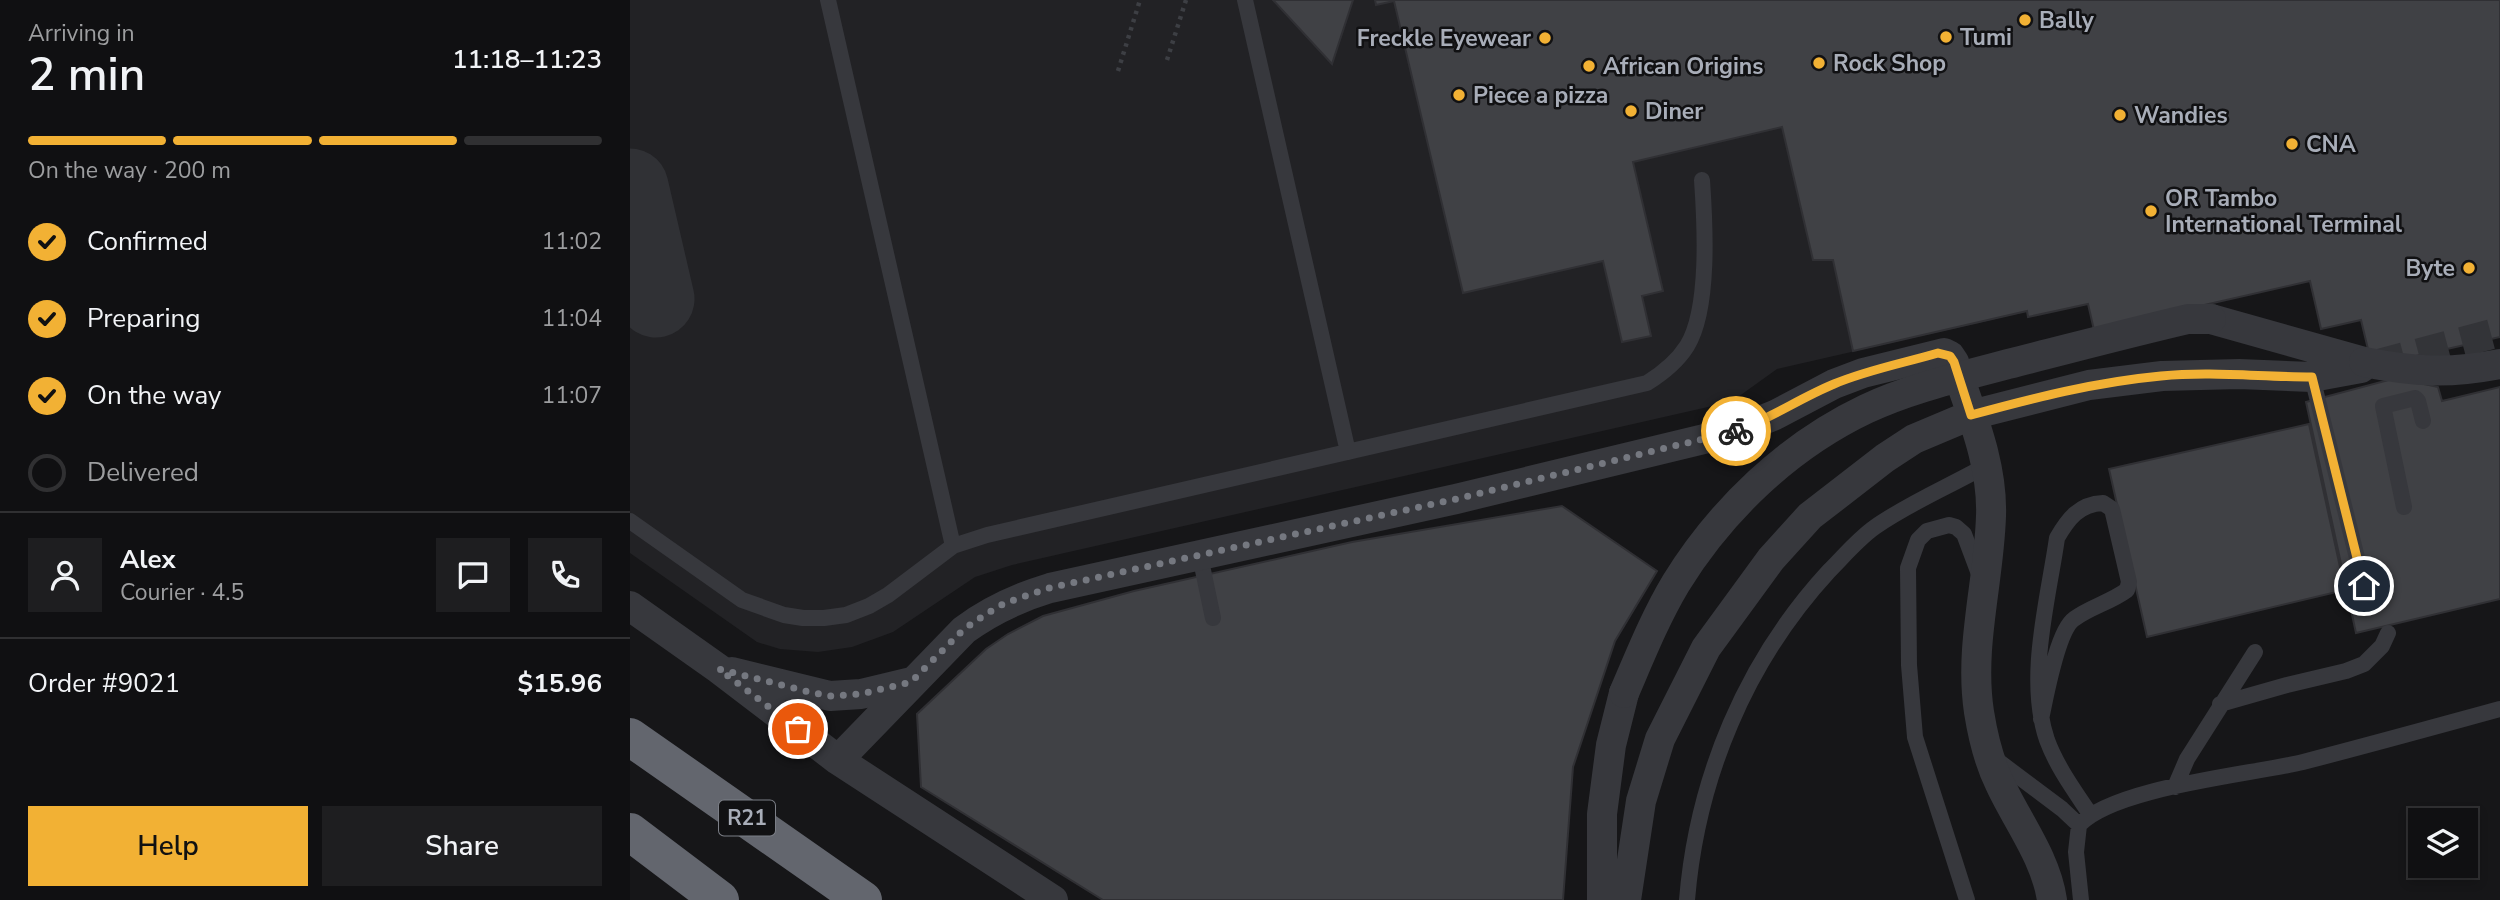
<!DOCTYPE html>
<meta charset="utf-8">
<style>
:root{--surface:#101012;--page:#1e1e20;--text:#f1f3f6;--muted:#9c9d9f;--line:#303032;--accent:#f2b134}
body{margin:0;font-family:"Nunito Sans",sans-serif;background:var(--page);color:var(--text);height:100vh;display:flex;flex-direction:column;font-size:26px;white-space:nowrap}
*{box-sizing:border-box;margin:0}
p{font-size:23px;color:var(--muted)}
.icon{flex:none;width:38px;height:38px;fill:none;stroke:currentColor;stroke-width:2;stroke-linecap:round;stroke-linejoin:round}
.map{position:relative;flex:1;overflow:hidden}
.sheet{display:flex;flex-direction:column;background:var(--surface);width:630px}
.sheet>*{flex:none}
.tools{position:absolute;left:1778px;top:808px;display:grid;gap:14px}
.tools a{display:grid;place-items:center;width:70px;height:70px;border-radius:0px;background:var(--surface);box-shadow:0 4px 10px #0003,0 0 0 2px var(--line);font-size:35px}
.pin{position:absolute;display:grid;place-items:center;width:60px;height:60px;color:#fff;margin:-30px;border:4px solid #fff;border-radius:50%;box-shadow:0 2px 7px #0007}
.courier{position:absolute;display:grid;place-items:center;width:70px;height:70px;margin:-35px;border:5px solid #f2b134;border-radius:50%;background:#fff;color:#222;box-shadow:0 2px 9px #0007}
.headline em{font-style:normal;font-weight:600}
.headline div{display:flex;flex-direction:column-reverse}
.headline{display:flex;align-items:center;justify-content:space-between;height:119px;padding:0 28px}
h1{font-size:46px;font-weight:600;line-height:52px}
.bar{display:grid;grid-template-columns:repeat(4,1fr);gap:10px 7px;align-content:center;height:84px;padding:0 28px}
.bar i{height:9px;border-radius:5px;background:var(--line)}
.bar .active{background:var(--accent)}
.bar p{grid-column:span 4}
.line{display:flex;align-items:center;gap:18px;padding:0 28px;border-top:2px solid var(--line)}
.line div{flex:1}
.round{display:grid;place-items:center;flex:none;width:74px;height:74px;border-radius:0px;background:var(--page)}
ol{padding:0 28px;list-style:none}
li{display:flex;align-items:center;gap:21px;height:77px}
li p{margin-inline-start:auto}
li .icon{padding:7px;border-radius:50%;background:var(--accent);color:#111;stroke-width:4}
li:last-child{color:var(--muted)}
li i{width:38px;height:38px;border:4px solid var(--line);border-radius:50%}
.primary-button{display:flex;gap:14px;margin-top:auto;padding:14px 28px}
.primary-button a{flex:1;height:80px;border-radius:0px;background:var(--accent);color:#111;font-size:28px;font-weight:600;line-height:80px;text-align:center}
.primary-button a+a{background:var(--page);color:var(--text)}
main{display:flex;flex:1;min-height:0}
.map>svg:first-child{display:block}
.built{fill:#222225}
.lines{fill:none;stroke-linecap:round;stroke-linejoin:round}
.taxiway{stroke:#303135;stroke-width:77}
.building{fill:#404145;stroke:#303034;stroke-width:2}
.minor-tunnel{stroke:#333438;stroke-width:30;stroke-dasharray:30 15;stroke-linecap:butt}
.path{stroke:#3d3f44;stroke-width:4.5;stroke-dasharray:3.5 5;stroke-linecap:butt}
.service{stroke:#37383d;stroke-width:16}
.minor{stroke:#37383d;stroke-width:30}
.motorway{stroke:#63666e;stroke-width:38}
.minor-bridge{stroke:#37383d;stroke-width:30}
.done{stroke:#757880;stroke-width:7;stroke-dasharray:0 12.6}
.route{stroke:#f2b134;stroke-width:9}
.poi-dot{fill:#f2b134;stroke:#111113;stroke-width:2.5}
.labels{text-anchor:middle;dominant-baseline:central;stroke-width:5;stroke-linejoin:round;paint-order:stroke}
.shield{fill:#111113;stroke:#7b7e86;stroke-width:2}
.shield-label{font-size:21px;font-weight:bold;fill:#a8adb8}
.poi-label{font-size:23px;font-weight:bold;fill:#a8adb8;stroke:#111113;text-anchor:start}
</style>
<main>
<section class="sheet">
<div class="headline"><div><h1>2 min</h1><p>Arriving in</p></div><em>11:18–11:23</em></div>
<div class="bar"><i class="active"></i><i class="active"></i><i class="active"></i><i></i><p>On the way · 200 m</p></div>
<ol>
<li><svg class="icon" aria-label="check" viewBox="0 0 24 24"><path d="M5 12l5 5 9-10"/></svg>Confirmed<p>11:02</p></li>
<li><svg class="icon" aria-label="check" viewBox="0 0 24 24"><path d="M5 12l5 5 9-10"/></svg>Preparing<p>11:04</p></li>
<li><svg class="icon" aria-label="check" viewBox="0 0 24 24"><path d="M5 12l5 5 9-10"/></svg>On the way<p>11:07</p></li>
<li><i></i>Delivered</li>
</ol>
<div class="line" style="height:126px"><a class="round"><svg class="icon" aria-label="person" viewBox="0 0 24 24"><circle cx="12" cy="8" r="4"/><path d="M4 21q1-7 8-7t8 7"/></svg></a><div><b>Alex</b><p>Courier · 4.5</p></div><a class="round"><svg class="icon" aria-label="chat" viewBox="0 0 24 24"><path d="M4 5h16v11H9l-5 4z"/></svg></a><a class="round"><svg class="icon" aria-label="phone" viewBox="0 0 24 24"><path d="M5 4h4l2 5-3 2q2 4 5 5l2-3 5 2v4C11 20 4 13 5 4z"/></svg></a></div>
<div class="line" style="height:91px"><div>Order #9021</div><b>$15.96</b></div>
<div class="primary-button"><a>Help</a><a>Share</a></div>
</section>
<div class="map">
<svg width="1870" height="900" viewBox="0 0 1870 900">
<rect width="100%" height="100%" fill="#161618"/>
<path class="built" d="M0 0H1870V300L1733 331 1731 320 1691 329 1679 281 1464 330 1458 304 1398 317 1396 312 1147 369 1108 397 1078 407 382 565 345 577 263 632 222 647 188 652 150 649 127 642 0 553Z"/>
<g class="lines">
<path class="taxiway" d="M0 187 26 299"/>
</g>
<path class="building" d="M643 0H723L702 64Z
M745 0H1870V337L1742 366 1731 320 1691 329 1680 281 1464 330 1458 304 1398 317 1397 311 1223 351 1203 260H1183L1152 127 1003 162 1033 291 1012 296 1021 336 992 342 973 261 833 293 764 1 746 5Z
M1766 378 1808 387 1812 401 1870 387V599L1726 633 1676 402Z
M1679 424 1715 590 1517 637 1479 469Z
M932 506 1027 571 985 641 943 767 933 900H473L291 787 287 714 356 649 378 634 413 616 504 591 722 542Z"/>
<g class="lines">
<path class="minor-tunnel" d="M1745 365 1870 332"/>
<path class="path" d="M537 60 556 0
M488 71 510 0"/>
<path class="service" d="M198 0 323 546
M615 0 718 452
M1682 377 1734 586
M1774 507 1753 406 1785 398 1788 401 1793 421
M0 521 112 600 154 615 173 618H194L216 615 239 606 258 595 323 546 357 535 1017 383C1033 373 1047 362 1057 346 1080 309 1075 223 1072 180
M570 556 583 618
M1590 704 1657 685 1716 671 1734 664 1752 646 1758 633
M1411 719C1416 697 1427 631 1444 619 1460 607 1481 602 1497 590L1499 582 1482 509 1473 503C1449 504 1438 519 1427 538 1418 601 1396 678 1417 740 1427 767 1444 790 1460 814
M1364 758 1432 809 1449 825
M1545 787 1557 759 1625 652
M1057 900C1067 778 1116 661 1199 571 1214 556 1228 539 1245 527 1279 503 1320 486 1357 465
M1337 900 1285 737 1279 665 1278 568 1288 540 1297 531 1319 525 1326 527 1334 534 1349 574
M1451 900 1446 852 1449 825C1485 787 1619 775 1673 762 1739 745 1804 727 1870 709"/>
<path class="minor" d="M1581 319 1734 362
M0 606 89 669 208 760 423 900
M102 672 200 696 231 694 281 682
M208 760 334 630C361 610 387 598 420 588L826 499 1103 432 1145 415 1204 384 1233 373 1314 353 1320 356 1324 362C1340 411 1363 463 1361 516 1359 582 1339 646 1349 712 1353 737 1359 762 1370 784 1387 821 1416 858 1422 900
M972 900V814L981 745 994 693
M996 900 1011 801 1030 739 1076 648 1141 559 1180 516 1255 458 1284 439 1341 415 1459 385 1532 376 1609 374 1682 377 1731 368"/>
<path class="motorway" d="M0 737 233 900
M0 832 90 900"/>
<path class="minor-bridge" d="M1734 362C1785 372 1819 374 1870 364
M994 693C1010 656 1025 618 1046 583 1091 510 1158 446 1236 409 1281 388 1330 377 1378 364 1438 349 1498 333 1558 319H1581"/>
</g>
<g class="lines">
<path class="done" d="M168 729 89 669 179 692 200 696 231 694 281 682 334 629 356 614 375 603 419 588 826 499 1106 431"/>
<path class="route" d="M1106 431C1140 419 1170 398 1204 384 1237 370 1274 363 1308 353L1320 356 1324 362 1341 415C1403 398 1466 382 1531 376 1581 371 1631 377 1682 377L1734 586"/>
</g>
<g class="poi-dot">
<circle cx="1395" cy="20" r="7"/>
<circle cx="1316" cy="37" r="7"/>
<circle cx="915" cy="38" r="7"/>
<circle cx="1189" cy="63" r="7"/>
<circle cx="959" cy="66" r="7"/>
<circle cx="829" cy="95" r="7"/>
<circle cx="1001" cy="111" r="7"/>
<circle cx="1490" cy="115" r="7"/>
<circle cx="1662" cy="144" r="7"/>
<circle cx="1521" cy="211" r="7"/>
<circle cx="1839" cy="268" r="7"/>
</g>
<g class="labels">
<rect class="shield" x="89" y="800.5" width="56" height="35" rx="5"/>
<g class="shield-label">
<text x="117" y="818">R21</text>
</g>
<g class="poi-label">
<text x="1409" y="20">Bally</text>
<text x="1330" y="37">Tumi</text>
<text x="901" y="38" text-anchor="end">Freckle Eyewear</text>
<text x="1203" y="63">Rock Shop</text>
<text x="973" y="66">African Origins</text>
<text x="843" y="95">Piece a pizza</text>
<text x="1015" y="111">Diner</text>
<text x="1504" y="115">Wandies</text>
<text x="1676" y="144">CNA</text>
<text x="1535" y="198">OR Tambo<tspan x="1535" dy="26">International Terminal</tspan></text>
<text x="1825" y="268" text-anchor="end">Byte</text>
</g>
</g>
</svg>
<div class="tools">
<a><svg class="icon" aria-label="layers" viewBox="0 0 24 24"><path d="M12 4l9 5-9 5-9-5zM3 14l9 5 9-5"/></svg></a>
</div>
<div class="pin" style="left:168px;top:729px;background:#ea580c"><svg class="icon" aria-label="bag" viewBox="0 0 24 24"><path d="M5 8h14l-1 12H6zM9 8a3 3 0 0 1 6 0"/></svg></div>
<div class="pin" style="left:1734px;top:586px;background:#1f2937"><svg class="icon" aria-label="home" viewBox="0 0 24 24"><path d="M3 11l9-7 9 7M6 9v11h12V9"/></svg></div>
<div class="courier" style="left:1106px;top:431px"><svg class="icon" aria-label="bike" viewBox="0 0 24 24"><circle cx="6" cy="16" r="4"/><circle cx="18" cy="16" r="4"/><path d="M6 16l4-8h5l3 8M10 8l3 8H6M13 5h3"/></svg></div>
</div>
</main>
